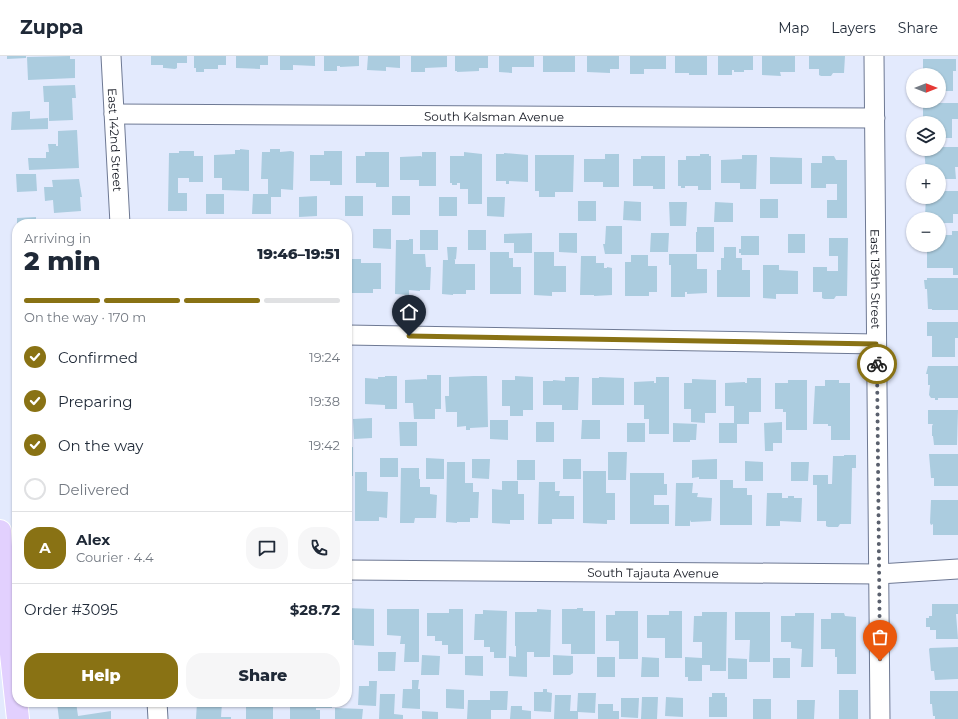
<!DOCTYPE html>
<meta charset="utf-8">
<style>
:root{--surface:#fff;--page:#f6f6f7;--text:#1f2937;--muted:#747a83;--line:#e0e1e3;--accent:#897214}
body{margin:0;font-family:Montserrat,sans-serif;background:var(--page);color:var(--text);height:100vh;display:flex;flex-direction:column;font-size:15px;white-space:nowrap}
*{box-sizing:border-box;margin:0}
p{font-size:13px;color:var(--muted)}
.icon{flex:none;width:22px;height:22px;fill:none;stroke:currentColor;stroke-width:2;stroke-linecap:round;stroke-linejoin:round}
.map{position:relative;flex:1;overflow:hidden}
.panel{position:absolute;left:12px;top:163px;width:340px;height:488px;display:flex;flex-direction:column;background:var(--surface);border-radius:16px;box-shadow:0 1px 3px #0004}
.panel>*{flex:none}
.needle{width:26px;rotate:90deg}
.buttons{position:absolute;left:906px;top:12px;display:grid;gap:8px}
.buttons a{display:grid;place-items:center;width:40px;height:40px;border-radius:50%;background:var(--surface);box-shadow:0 1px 3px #0004;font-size:20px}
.pin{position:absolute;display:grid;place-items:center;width:34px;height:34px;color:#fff;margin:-41px -17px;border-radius:50% 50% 50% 0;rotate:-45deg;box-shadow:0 0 4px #0007}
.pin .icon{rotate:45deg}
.courier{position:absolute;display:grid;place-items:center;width:40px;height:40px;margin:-20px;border:3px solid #897214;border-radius:50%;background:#fff;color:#222;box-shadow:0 1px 5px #0007}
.summary em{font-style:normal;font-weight:800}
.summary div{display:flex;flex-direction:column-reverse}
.summary{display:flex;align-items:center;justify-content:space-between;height:68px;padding:0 12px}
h1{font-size:26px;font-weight:800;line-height:30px}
.bar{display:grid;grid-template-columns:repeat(4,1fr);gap:6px 4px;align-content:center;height:48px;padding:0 12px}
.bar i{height:5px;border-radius:3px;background:var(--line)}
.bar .active{background:var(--accent)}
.bar p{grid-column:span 4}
.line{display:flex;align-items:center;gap:10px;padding:0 12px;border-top:1px solid var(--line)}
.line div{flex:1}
.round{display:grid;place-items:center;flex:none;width:42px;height:42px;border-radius:16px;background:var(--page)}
ol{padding:0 12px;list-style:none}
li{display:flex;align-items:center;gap:12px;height:44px}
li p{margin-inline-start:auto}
li .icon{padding:4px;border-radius:50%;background:var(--accent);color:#fff;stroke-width:4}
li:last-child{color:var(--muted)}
li i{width:22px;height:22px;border:2px solid var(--line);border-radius:50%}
.action{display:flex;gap:8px;margin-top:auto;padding:8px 12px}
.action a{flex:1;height:46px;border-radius:16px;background:var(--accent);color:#fff;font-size:16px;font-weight:800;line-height:46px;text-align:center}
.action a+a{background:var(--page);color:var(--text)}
header{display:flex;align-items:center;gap:24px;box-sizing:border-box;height:56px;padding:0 20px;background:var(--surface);border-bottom:1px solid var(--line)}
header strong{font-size:19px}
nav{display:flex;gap:22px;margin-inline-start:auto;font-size:14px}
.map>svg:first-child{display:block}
.building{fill:#abccdf}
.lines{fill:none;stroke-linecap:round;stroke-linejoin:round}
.minor-casing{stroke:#6e7994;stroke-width:21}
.primary-casing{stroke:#fff;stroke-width:24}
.minor{stroke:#fff;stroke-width:19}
.primary{stroke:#e2d0fe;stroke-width:22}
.done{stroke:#5a606d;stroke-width:4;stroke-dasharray:0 7.2}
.route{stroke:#897214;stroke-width:5}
.labels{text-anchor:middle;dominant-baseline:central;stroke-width:3.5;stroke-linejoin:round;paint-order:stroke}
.street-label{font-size:12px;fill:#11151f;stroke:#f5f8fe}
</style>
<header>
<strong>Zuppa</strong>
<nav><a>Map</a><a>Layers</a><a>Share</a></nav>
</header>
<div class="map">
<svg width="958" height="663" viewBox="0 0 958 663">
<rect width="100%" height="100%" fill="#e3eafd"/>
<path class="building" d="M7 0H26V2L7 3Z
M70 0V3H75V22L28 24 27 1Z
M151 0H187V7H177V12L175 13 165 12H163V9H151Z
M194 0H226V9H218V13H204V16H196V12H194Z
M236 0H268V9H260V13L236 12Z
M280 0H315V10L293 9V14H280Z
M324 0H359V10L340 11V10H337V15H324Z
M368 0H400V12L386 11V15L367 14Z
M411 0H447V11L425 12V16H411Z
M455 0H488V12H479V15L457 16V15H455Z
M499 0H534V11H512V17L499 16Z
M543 0H575V16H543Z
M587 0H619V13H610V17L587 16Z
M630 0H666V13H644V18H630Z
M675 0H707V19H689V17H675Z
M718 0H753V14H744V16H734V14H732V19H718Z
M762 0H795V16H780L781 20 762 19Z
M809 0H845L844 17H833L831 20H821L819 19V13H809Z
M923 3H956V15H953V35H939V19H923Z
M75 29 76 42H72L73 64 49 65V46H44L43 30Z
M923 47H958V63H952V82H939V67H926V62H928V61H923Z
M30 55V63L48 62V73L11 74 12 56Z
M77 74 79 112 29 114 28 102H46V96H49L48 88H56V90H58V75Z
M939 91H958V111H955L956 123H939V115H926L924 93H939Z
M240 93 249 94V135L222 134V122H214V99L235 98V94H240Z
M270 93H280V96L291 95 294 96 293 134 281 133V141H271V158H252L253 138H268V123H261L262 96H270Z
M179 95H194V100H203V126H189V122H178V137H187V155H168L169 97H179Z
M324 95H342V129H330V125H310V99H324Z
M365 96H389V131H376V127H356V100H365Z
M422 96H436V130H419V124H400V101L421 100 422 101Z
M464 96 482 98V148H468V133H460V127H457V129H452V127H450V100H464Z
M504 97 528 99V126L509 125V128H506V125H496V98H504Z
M605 98H619V131H603V126H584V103H605Z
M700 98H709V100H711V134H698V130H685V132H681V130H678V104H686V100H700Z
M535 99H574L573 136H555V141H539V135H535Z
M742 99H757L756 133H740V127H721V104L742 103Z
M641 100H665V133H653V130H633V103H641Z
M822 100H834L836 104H847V162H827V144H837V128H826V132H811V107H822Z
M770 101 802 102V128H770Z
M16 118H36L37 135 17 136Z
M79 123 82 141H80L81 155 54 157 53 144 45 145 44 131H53L52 124Z
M939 135H958V158H953V167H939V163H927V160H925L926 141H939Z
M206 138H224V158H206Z
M317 140V160L299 161V141Z
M345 140H363V160H345Z
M392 140H410V159H392Z
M439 141H457V160H439Z
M487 141H505L504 161 487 160Z
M760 143H778V162H760Z
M578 145H596V165H578Z
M624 145 641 146V165L623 164Z
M669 146H687L686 170H670Z
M715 146 733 147V166H714Z
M36 161V168H17V162Z
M606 170H622V198H605L603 188H605Z
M697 171H714V196H696V176H697Z
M373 173H391V193L373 192Z
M420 174H438V194H420Z
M468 174H486V194H468Z
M952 175H958V219H953V212H927V189H939V179H952Z
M532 177V197H514V187H504V178Z
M559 177H577V197L559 196Z
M651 177H669L668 196H650Z
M788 178H805V197H788Z
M741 180H759V199H741V197H739V193H741Z
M829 182H848L847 240H836L834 243H824L822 242V236H813V211H827V215H838V200H829Z
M409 183H413V198H425L426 211H431L430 234H420V235L409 234V239L395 238 396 184H409Z
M447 191H457L456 203 454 204H455V208H475V234H466V238H453V239L442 238 443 204H448Z
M724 191H736V202H742V214H750V241H717V214H721V202H724Z
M490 196H509V202H513V211H521V238H490Z
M534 196H554V210H566V236H552V240L534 239Z
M669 198H697V213H707V237L687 238V236H685V241H671V209H669Z
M631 199H648V210H657V236H649V240H625V206H631Z
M581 200H596V207H604V212H607V211L612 212V239L594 240V239H580Z
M349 203H361V207H381V233H373V237H349Z
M17 206V224L15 225 13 207Z
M763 209H779V214L798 215V238H776V243L763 242Z
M927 222H958V254H932V253H928L927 233H925L924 224H927Z
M927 266H958V282H955V301H932V280H927Z
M928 310H958V342H938V344H935V342H931L929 339 930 329H928V318H926Z
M347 318H350V352H347Z
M427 319H441V353H435V363H414L413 347H405V324L426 323 427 324Z
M385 320H397V353H385V349L365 348V322L378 323V321H385Z
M474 320H487L488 371 470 372V374H466V370L457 371V356H446L445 340H449V321Z
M515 320 533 321V354H523V360H510V350H502V324H515Z
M565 321H579L578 354H562V349H543V325H553V324L565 325Z
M599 321 624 322V349H592V322H599Z
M656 321H669V378H649V363H644V349H634V326L654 325V327H656Z
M747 322H761V356H749V368H737V387H719V367H734V350H725V327L745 326V327H747Z
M692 323 716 324V357H705V367L691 366V353H684V327H692Z
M788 324H807V374H786V356H783V353H775V327H788Z
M825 324H839V327H850V384H831V370H828V368H813L815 330H825Z
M928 354H958L957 389H934L933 380H932V370L933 368H928Z
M372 362V382L354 383 353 363Z
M490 364H508V384L490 383Z
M582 364H600V383H581Z
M399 366H417V390H400Z
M536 366H554V386H536Z
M782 366V387H773V395H765L764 367Z
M627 367H645V386H627Z
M673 367 697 368 696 384H690V386H673Z
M353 391V420H347V392Z
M608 396H627L626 424H608Z
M929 398H958V430H934V422H931Z
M844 399H856V412H852L851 468H840L838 471H828L826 470V465H817V429H813V419H828V428H832L833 400H844Z
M380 402H398V421H380Z
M426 402 444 403V423H426Z
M472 403H490L489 423 472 422Z
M563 403H581V423H563Z
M717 403V423H699V421L692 422V404Z
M517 404H535V424H517Z
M745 405 763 406V425H745Z
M447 406H465V427H473V436H479L478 462H470V466H457V467L446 466Z
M791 406H809L808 425H791Z
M401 412H419V423H420V431H430V438L437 439 436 462H415L414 467H400Z
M583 415H606V437H615V464H607V468L583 467Z
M355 416H367V435L388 436 387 462 379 461V465H355Z
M630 417H664V428H667V439H654V449H669V468H630Z
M720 424H733V432H747V439H752V469H720Z
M502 425H518V438H524V464H510V468L492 467V433L502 434Z
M539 426H555V435H560L559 440H574V463H552V468H538Z
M676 427H693L692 437H698L697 441 712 442 711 465 691 466 690 464V470H675Z
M767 437H782V442H788V440H794V442H802L801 466 780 465V470H766Z
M931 444H958V479H933V468L931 469 930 467Z
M932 548H958V558H956L958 583H936V574H930V571H926V562H929V560H932Z
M347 552 374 553V590L354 589V584H350V572H347Z
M577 552H583V555H595V598H571V588H562V553H577Z
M387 553H419V606H404L405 588H400L401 580 387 579Z
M449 553H463V598H448V589H442V585H435V580H427V557H449Z
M537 553 551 554 550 601H534V596H527V621L509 620V600L516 601V590H515V556H537Z
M483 554 507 555 506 602H494V596H490V591H484V584H474L475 558H483Z
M615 555H638V603H619V585H606V559H615Z
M669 555H682V602H665V582H647V559H669Z
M702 556H727L726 615H710V609H702V625H688V621H685V601L702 602V586H693L694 560H702Z
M735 556H770V606H749L750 584H735Z
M795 557H814L813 611H801L802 593 791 592V586H781V560H795Z
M831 557H844L845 560 856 561V618H837V601H835V593H821V563H831Z
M958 591V623L935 624 934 615H931L929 593 930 592Z
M378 596H396L395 615H378Z
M422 599 440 600 439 619H421Z
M553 599 573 600V617L570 619H553Z
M465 600H483V620L465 619Z
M597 601H615V621H597Z
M642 601 659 602V621H641Z
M728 602 747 603V623H728Z
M773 602H790V622H773Z
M412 624H419L418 633H420V653L402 652 403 633H412Z
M369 625H377L376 650 358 649 359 630H369Z
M446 633 464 634V653L446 652Z
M543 633H547V636L552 637 551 656 534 655V636H543Z
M839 634H858V663H839Z
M490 635H508L507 654H491V663H467L468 644H490Z
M930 635H958V663H935V660H933L932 648H930Z
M578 637H596L595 657 578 656V663H554L555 639H571L570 655H577Z
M712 637H725V641H727V661H709V641H712Z
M380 638H395L394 658 403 659V663H379Z
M642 641H658L657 663H641Z
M666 641 683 642V661L665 660Z
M621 642H639L638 662 621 661Z
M753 643H771V663H753Z
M797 644H815L814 663H797Z
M76 646 78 660 111 655V663H59L57 647Z
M197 646 222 647 221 661H231V663H196Z
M270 646H288V647H270Z
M290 646H332V652H316V654H320V663H290Z
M259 648 273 650V663H246V649L259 650Z
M598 648H613V655H619V663H598Z
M511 650H522V654L531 655V663H510Z
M335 652 363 653 362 663H335Z
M422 655 438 656V663H422Z"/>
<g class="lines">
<defs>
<g id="minor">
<path id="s1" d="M111 0 120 168"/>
<path id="s2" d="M874 0 880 663"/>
<path id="s3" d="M114 58 875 62"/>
<path d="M347 279 876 288"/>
<path id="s4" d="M347 514 879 518 958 513"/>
<path d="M157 646 158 663"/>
</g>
<path id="primary" d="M0 475 3 523 18 663"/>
</defs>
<use href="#minor" class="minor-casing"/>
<use href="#primary" class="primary-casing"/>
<use href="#minor" class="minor"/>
<use href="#primary" class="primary"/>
</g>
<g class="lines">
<path class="done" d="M877 308 880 605"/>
<path class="route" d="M409 280 876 288 877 308"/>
</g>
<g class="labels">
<g class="street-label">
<text stroke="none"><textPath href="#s3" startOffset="380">South Kalsman Avenue</textPath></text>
<text stroke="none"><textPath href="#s1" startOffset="84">East 142nd Street</textPath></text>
<text stroke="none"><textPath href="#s2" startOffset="223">East 139th Street</textPath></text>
<text stroke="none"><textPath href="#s4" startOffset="306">South Tajauta Avenue</textPath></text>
</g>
</g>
</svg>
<div class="buttons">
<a><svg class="needle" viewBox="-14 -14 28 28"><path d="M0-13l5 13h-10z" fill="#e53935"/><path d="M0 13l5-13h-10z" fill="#747a83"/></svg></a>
<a><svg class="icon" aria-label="layers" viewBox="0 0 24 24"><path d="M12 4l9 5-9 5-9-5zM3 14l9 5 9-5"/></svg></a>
<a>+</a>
<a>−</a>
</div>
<div class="pin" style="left:880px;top:605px;background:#ea580c"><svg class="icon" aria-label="bag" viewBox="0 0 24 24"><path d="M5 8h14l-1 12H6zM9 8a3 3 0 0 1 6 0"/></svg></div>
<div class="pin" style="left:409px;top:280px;background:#1f2937"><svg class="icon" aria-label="home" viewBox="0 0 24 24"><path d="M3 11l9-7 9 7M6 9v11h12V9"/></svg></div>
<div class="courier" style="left:877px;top:308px"><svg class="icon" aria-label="bike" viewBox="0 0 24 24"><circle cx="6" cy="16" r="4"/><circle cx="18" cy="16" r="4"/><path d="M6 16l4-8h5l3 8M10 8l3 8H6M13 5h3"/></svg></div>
<section class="panel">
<div class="summary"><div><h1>2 min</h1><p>Arriving in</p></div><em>19:46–19:51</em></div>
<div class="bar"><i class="active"></i><i class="active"></i><i class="active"></i><i></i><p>On the way · 170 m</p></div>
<ol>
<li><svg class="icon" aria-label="check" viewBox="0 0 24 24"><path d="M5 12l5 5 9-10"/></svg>Confirmed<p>19:24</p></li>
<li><svg class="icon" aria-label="check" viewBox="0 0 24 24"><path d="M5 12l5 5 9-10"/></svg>Preparing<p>19:38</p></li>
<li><svg class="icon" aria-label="check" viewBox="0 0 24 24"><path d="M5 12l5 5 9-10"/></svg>On the way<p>19:42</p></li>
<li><i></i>Delivered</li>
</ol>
<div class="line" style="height:72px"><b class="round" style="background:var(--accent);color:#fff">A</b><div><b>Alex</b><p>Courier · 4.4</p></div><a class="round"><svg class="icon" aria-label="chat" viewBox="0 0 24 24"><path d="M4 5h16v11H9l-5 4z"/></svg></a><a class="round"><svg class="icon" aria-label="phone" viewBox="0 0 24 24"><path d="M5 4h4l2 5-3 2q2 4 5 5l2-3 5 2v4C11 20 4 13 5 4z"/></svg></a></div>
<div class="line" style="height:52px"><div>Order #3095</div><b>$28.72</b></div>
<div class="action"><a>Help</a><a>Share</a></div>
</section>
</div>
